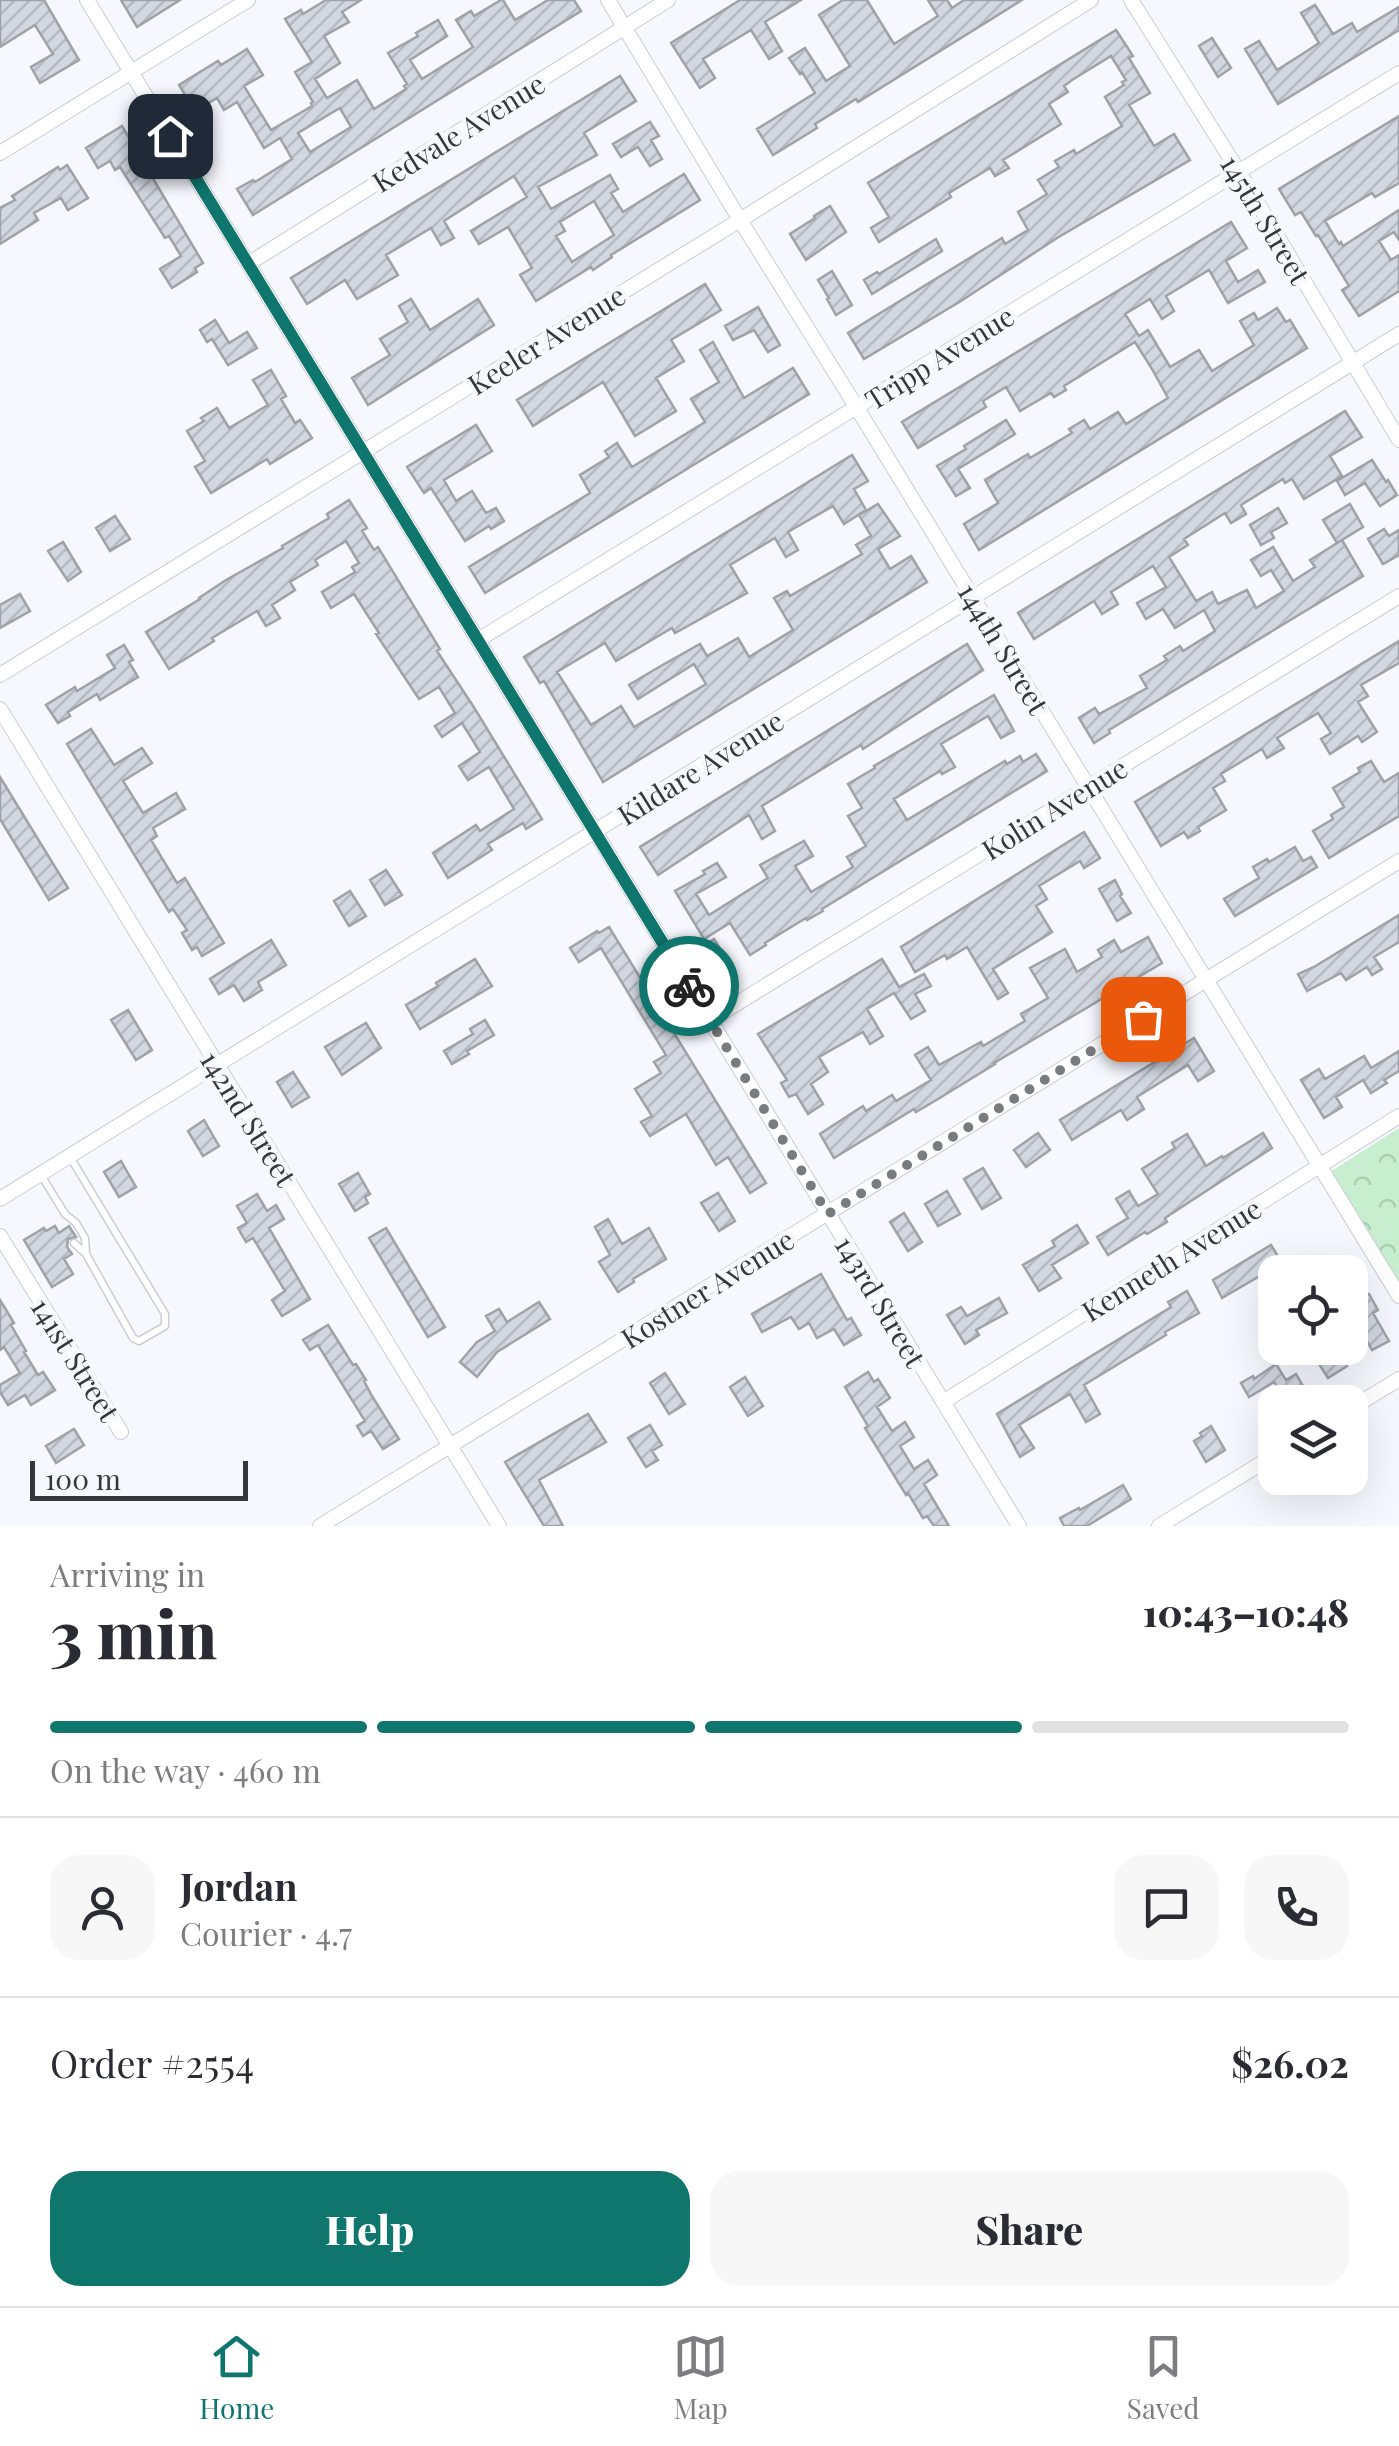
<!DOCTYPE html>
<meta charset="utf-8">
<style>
:root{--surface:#fff;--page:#f7f7f7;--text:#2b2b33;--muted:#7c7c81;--line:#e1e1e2;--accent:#0f766e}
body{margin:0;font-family:"Playfair Display",serif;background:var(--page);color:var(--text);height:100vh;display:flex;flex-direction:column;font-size:38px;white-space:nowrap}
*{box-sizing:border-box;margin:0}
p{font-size:32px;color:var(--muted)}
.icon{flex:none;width:55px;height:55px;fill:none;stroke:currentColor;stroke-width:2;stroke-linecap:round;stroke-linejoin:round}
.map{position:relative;height:1526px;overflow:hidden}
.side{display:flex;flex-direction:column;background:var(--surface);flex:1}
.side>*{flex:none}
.buttons{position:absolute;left:1258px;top:1255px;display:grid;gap:20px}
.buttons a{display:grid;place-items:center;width:110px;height:110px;border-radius:20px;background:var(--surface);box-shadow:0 10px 40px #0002;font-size:50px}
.scale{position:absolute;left:30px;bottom:25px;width:218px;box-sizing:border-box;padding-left:10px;border:5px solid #35373a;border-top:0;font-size:28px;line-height:35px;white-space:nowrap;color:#35373a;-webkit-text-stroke:8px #f6f8fe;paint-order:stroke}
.pin{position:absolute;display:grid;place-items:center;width:85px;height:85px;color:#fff;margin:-42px;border-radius:20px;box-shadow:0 5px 15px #0006}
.courier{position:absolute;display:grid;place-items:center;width:100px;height:100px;margin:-50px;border:8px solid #0f766e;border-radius:50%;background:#fff;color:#222;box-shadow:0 2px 12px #0007}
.overview em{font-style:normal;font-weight:800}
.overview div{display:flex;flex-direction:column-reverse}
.overview{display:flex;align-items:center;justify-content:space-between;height:170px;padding:0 50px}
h1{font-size:65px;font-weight:800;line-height:75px}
.bar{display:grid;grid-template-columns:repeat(4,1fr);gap:15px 10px;align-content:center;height:120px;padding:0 50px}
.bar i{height:12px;border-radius:8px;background:var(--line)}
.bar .on{background:var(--accent)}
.bar p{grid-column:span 4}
.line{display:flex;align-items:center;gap:25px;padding:0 50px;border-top:2px solid var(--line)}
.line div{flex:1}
.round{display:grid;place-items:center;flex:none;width:105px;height:105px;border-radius:30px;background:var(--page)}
.primary-button{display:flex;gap:20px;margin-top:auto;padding:20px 50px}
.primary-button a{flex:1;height:115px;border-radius:30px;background:var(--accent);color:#fff;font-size:40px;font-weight:800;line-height:115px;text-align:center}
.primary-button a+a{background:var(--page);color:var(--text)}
.menu{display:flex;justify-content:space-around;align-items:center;height:140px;border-top:2px solid var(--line);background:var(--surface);font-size:28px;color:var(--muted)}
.menu a{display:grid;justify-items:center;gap:5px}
.menu .on{color:var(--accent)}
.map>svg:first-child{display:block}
.park{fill:url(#park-crowns)}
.building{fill:url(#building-hatch);stroke:#9ea3ab;stroke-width:2.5;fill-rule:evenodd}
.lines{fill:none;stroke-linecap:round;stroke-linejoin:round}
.service-casing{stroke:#c9cdd6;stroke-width:9}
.minor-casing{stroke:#c9cdd6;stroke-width:16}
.service{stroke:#fff;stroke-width:6}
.minor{stroke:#fff;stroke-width:14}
.done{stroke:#797b7f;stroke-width:10;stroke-dasharray:0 18}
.route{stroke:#0f766e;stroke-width:12}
.labels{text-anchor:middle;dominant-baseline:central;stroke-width:9;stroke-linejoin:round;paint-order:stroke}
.street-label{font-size:28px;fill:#35373a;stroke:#f6f8fe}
</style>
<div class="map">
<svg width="1399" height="1526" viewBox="0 0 1399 1526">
<defs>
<pattern id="park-crowns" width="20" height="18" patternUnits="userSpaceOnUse" patternTransform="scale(2.5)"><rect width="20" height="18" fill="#c7efcf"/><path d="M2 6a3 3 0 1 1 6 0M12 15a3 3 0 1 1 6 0" fill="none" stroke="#acceb2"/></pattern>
<pattern id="building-hatch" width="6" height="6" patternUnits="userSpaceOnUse" patternTransform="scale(2.5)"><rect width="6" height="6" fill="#d3d8e0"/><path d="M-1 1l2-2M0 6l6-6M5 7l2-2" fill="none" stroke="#b6bac1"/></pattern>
</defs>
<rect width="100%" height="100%" fill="#f6f8fe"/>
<path class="park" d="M1399 1128V1286L1330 1172Z"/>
<path class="building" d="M0 0H44L79 60 40 83 31 67 53 54 35 25 0 47Z
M121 0H180L137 27Z
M326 0H361L342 12 349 22 324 36 340 63 315 79 327 98 357 80 374 109 406 89 404 86 407 84 388 53 418 36 416 33 438 20 447 36 410 60 422 79 473 47 456 20 471 11 474 16 501 0H503L515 20 548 0H574L581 11 253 215 237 189 253 180 255 182 292 159 280 138 264 148 237 102 224 110 217 98 195 111 179 85 218 61 221 65 247 49 263 75 244 86 271 130 312 106 311 103 313 102 295 72 312 62 285 19 301 10 303 14ZM340 108 351 127 310 152 298 133Z
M740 0H801L765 22 782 51 769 59 751 30 703 59 715 78 700 88 671 43Z
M843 0H867L894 44 938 16 928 0H947L952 8 964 0H1022L858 102 856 99 815 124 817 128 773 155 757 129 815 93 802 72 800 74 789 58 805 48 826 81 850 66 819 15Z
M1315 5 1333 34 1352 23 1357 32 1399 7V30L1278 104 1245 49 1259 41 1277 70 1307 51 1319 43 1301 13Z
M1116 30 1133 56 1129 58 1150 93 1129 105 1154 146 1174 134 1190 160 1057 238 961 301 864 359 848 333 1002 238 1005 244 1028 230 1018 212 1047 194 1038 180 1059 167 1055 161 1074 150 1076 154 1122 126 1105 97 1124 85 1122 82 1126 80 1111 56 1072 80 1064 86 1068 92 1049 104 1061 124 1003 160 1009 168 995 176 990 168 949 193 951 197 879 242 871 228 889 217 868 183Z
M1212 38 1231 68 1218 77 1199 46Z
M620 76 636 101 584 133 597 155 538 187 551 209 610 175 618 189 611 193 623 212 684 174 700 200 611 255 612 257 593 270 591 267 536 301 520 275 532 268 508 227 479 244 471 231 527 197 514 176 444 221 454 238 441 245 431 228 386 255 398 275 357 299 345 280 307 304 291 278ZM594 201 614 235 572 262 556 236 565 231 560 222Z
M1399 116V183L1375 197 1372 193 1325 221 1339 244 1341 242 1343 246 1399 210V240L1394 232 1379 241 1391 260 1399 255V291L1359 316 1342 290 1349 286 1318 235 1316 236 1301 212 1295 215 1279 189Z
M650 122 659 136 651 140 662 159 650 166 638 147 621 157 613 144Z
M122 126 203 263 195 268 197 272 172 288 160 269 181 256 169 236 165 238 120 167 115 170 110 161 98 168 86 148Z
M67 165 88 198 68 210 61 198 34 213 38 220 0 244V208L15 200 12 196 58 167 60 170Z
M830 206 846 232 806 260 790 234 815 218 814 216Z
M1231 222 1247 248 1226 261 1238 282 1258 270 1265 282 1228 303 1209 270 1166 296 1174 311 1162 319 1150 299 1125 314 1139 336 1148 330 1170 367 1199 350 1212 371 1254 345 1240 321 1254 313 1258 320 1277 308 1286 322 1290 320 1307 348 979 550 964 524 998 503 985 480 1028 454 1030 458 1072 433 1069 429 1084 420 1090 429 1118 412 1126 424 1168 398 1152 369 1135 342 1064 386 1066 390 1054 397 1051 393 1020 411 1006 387 983 401 986 407 918 448 902 422Z
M936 239 942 251 872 294 864 280 877 272 879 274Z
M832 271 852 305 836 315 827 299 829 298 818 280Z
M705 284 721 310 671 340 684 361 656 378 676 411 635 436 603 382 533 426 517 400Z
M411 299 430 330 478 299 494 325 368 405 352 378 390 355 380 339 408 322 399 306Z
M758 307 780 345 768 352 754 330 733 340 725 326Z
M215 320 229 343 247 332 257 348 228 365 212 339 207 342 200 330Z
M713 342 744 398 793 368 809 394 485 593 469 567 590 493 580 475 609 457 605 451 617 443 632 467 705 422 691 399 719 382 700 350Z
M271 370 286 396 281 399 295 423 300 420 312 438 270 464 267 459 211 493 195 467 205 461 187 431 204 421 201 418 217 408 229 428 268 405 253 380Z
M1345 411 1362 437 1330 456 1342 476 1304 499 1292 479 1285 483 1283 479 1241 505 1246 514 1231 523 1225 513 1184 539 1188 545 1169 557 1196 601 1212 592 1218 604 1247 590 1256 608 1284 591 1271 570 1261 576 1251 560 1273 547 1293 581 1315 567 1310 560 1342 540 1363 576 1109 730 1110 733 1094 743 1079 718 1095 708 1099 714 1147 688 1140 676 1167 660 1164 656 1180 646 1183 651 1215 631 1204 610 1175 628 1163 609 1146 619 1137 603 1166 587 1153 566 1111 592 1118 604 1102 614 1094 601 1034 639 1018 613Z
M1006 420 1015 434 958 469 970 488 956 496 937 466 966 449 964 446Z
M476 425 492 451 444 480 456 501 472 491 486 513 496 508 504 521 491 529 489 526 465 541 431 488 424 493 407 467Z
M852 455 868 481 854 489 866 510 844 524 833 506 788 532 798 550 786 557 775 538 730 565 747 593 675 633 672 628 616 661 605 643 557 672 591 725 621 706 634 727 706 684 694 664 638 699 629 685 659 667 700 644 707 656 738 638 749 657 793 630 774 598 787 591 790 596 862 554 856 545 871 536 859 515 878 504 900 536 878 549 890 569 911 556 927 582 603 782 544 681 540 683 524 657Z
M1372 460 1386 482 1388 480 1397 495 1380 506 1365 483 1345 495 1337 481Z
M349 500 367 528 362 531 374 550 378 547 440 649 437 651 475 709 542 819 526 829 523 823 488 844 492 850 448 878 433 853 476 825 480 831 514 809 489 767 468 780 459 766 480 752 462 723 442 737 435 726 455 713 439 687 419 699 376 634 379 633 354 594 331 608 322 592 355 572 352 567 359 563 346 541 315 560 318 565 290 582 295 590 272 605 280 618 266 626 257 611 212 638 214 641 169 669 146 632 200 599 199 598 226 580 283 548 282 546 329 518 327 514Z
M1350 504 1363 527 1337 543 1323 520Z
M1278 508 1287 523 1271 532 1274 538 1261 545 1250 525Z
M115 516 130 539 110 551 96 528Z
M1384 529 1389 536 1399 530V555L1383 564 1368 539Z
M63 542 81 572 68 581 48 551Z
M20 594 30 611 0 628V605Z
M1399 641V663L1361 685 1368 696 1358 702 1377 732 1362 742 1358 736 1330 754 1321 739 1331 733 1318 713 1277 738 1284 748 1267 758 1262 749 1221 774 1225 781 1213 788 1226 810 1198 827 1200 831 1188 838 1184 832 1161 846 1135 802Z
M967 644 983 670 863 749 861 745 762 806 775 831 762 839 749 815 658 875 640 847Z
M124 645 133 660 129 662 138 677 100 700 97 694 68 712 70 716 58 723 46 705 75 687 77 691 115 668 107 655Z
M994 695 1014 731 1001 738 988 716 941 744 955 767 942 774 940 771 894 799 907 820 1005 761 1007 764 1020 756 1023 762 1036 754 1047 771 822 909 823 911 807 920 806 918 765 943 766 945 750 955 730 923 704 939 675 891 705 874 703 871 717 863 726 877 696 894 709 915 768 878 760 865 804 841 813 856 795 866 811 892 853 867 847 857 866 846 848 816 862 808 848 784 875 768 874 766Z
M91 729 114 765 142 748 152 763 123 781 143 813 176 793 185 809 153 828 157 836 151 840 177 883 185 878 224 943 202 956 197 947 192 950 182 933 187 930 173 909 169 912 67 744Z
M1371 761 1384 782 1399 773V816L1329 858 1313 831 1333 819 1331 815 1344 807 1333 788 1360 772 1358 768Z
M0 777 68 888 49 900 0 819Z
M1084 832 1100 858 1084 868 1080 861 1039 886 1047 899 1036 906 1052 932 993 969 1008 993 998 999 967 947 947 959 945 955 915 972 901 947Z
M1295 847 1303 861 1311 857 1317 867 1235 916 1224 899 1259 878 1253 867 1267 859 1269 862Z
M386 870 402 895 385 905 370 880Z
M1115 880 1122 894 1120 896 1131 913 1117 921 1099 889Z
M350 891 366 916 349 926 334 901Z
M1399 915V942L1374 957 1382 969 1372 975 1367 967 1346 980 1341 973 1307 991 1298 974 1314 967Z
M609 927 766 1183 750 1193 728 1157 716 1165 686 1114 650 1136 641 1122 652 1116 635 1089 661 1073 654 1062 666 1055 601 948 579 962 570 948 597 931 599 933Z
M1148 937 1162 963 994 1063 995 1064 938 1099 916 1112 914 1109 834 1158 820 1134 863 1106 866 1111 892 1095 896 1101 931 1080 915 1055 928 1047 939 1065 981 1042 983 1046 1025 1021 1021 1014 1048 998 1030 968 1065 949 1077 972 1102 957 1098 950 1114 940 1121 952Z
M714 939 730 965 715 975 699 949Z
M271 940 286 965 258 982 262 990 244 1001 234 985 219 994 210 979Z
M475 959 492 986 420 1029 406 1005 438 986 436 983Z
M882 959 899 987 924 974 931 986 915 994 925 1011 911 1019 894 993 867 1009 883 1036 870 1044 863 1032 819 1057 828 1072 811 1084 823 1104 808 1114 796 1094 789 1097 781 1083 787 1080 758 1034Z
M128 1010 152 1050 136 1060 111 1020Z
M485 1020 494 1035 467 1051 469 1054 452 1064 444 1051 473 1034 470 1029Z
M366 1023 381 1048 342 1075 325 1047Z
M1194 1038 1214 1071 1198 1081 1188 1065 1137 1097 1144 1109 1127 1120 1121 1110 1072 1140 1060 1120Z
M1399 1051V1071L1384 1080 1387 1083 1371 1093 1363 1080 1336 1097 1342 1107 1324 1118 1301 1080 1319 1069 1325 1079 1364 1056 1371 1068Z
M293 1072 309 1097 292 1107 277 1082Z
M204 1120 219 1146 203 1156 188 1131Z
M1038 1133 1050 1150 1026 1167 1014 1150Z
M1263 1133 1272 1148 1165 1218 1167 1222 1147 1234 1145 1232 1108 1255 1097 1237 1128 1218 1116 1199 1129 1191 1138 1206 1158 1194 1142 1169 1175 1148 1172 1143 1187 1134 1206 1166 1222 1156 1223 1158Z
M121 1161 136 1187 119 1197 104 1172Z
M983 1168 1001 1198 982 1209 964 1179Z
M358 1173 370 1194 365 1197 368 1203 355 1211 339 1184Z
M947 1191 960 1214 938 1226 925 1204Z
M718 1193 735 1221 719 1231 701 1203Z
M257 1194 267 1211 276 1205 284 1219 269 1228 310 1299 282 1316 272 1300 285 1291 253 1238 246 1242 238 1228 247 1223 237 1206Z
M904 1213 922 1242 908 1251 890 1222Z
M608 1219 622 1244 649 1228 666 1259 633 1279 634 1282 618 1292 599 1262 610 1255 595 1227Z
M1077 1225 1088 1243 1052 1265 1061 1278 1039 1291 1023 1265 1055 1246 1052 1241Z
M55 1226 59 1233 69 1226 76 1237 68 1239 67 1247 72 1254 64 1259 73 1274 52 1287 24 1240 44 1228 46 1231Z
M386 1228 445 1327 428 1337 369 1238Z
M1271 1245 1282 1263 1222 1298 1213 1280Z
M821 1274 847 1320 851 1318 861 1335 844 1345 834 1329 817 1338 809 1323 799 1329 791 1317 762 1332 752 1314Z
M1187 1291 1199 1313 1165 1332 1166 1335 1084 1385 1100 1414 1086 1422 1070 1394 1019 1425 1034 1448 1020 1457 997 1414 1171 1307 1168 1302Z
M1369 1294 1378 1310 1373 1313 1389 1341 1372 1350 1362 1332 1364 1330 1350 1307Z
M999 1298 1007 1313 976 1330 979 1335 965 1344 947 1315 961 1307 967 1316Z
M0 1300 14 1323 11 1325 26 1351 24 1352 38 1375 43 1372 55 1390 31 1405 25 1395 8 1405 0 1392V1385L20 1373 4 1347 0 1350Z
M539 1302 550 1319 497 1352 477 1377 460 1362 477 1342 495 1331 486 1316 499 1309 507 1322Z
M328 1325 353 1365 356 1364 366 1380 364 1381 372 1396 399 1439 383 1449 371 1431 363 1436 357 1426 365 1421 318 1345 310 1350 303 1340Z
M1321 1348 1328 1354 1336 1348 1347 1366 1328 1378 1312 1353Z
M1276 1364 1286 1380 1296 1374 1306 1391 1287 1402 1274 1382 1249 1397 1241 1383 1253 1376 1254 1379Z
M868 1372 874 1382 878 1379 890 1398 877 1407 892 1431 905 1422 914 1437 900 1446 914 1469 928 1460 937 1475 924 1484 949 1526H934L927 1516 923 1518 908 1493 906 1495 865 1428 868 1426 845 1387Z
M665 1373 685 1404 669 1414 650 1383Z
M745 1377 763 1406 748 1416 730 1387Z
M588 1414 606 1442 539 1480 563 1526H544L505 1462Z
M650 1425 662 1445 652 1451 658 1460 646 1467 628 1438Z
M1211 1426 1225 1450 1206 1462 1194 1441 1202 1436 1200 1433Z
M74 1429 84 1445 56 1463 46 1446Z
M1123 1485 1131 1499 1087 1526H1064L1060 1518 1079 1508 1080 1510Z"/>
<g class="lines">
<defs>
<path id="service" d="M41 1175 65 1214 76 1223 85 1238 86 1254 133 1338 139 1341 165 1326V1314L70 1157
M74 1243 86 1254"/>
<path id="minor" d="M87 0 1019 1526
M608 0 740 220 857 408 1399 1296
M1131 0 1239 172 1399 440
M0 153 248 0
M248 264 668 0
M478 640 1399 73
M0 675 740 220 1091 0
M0 709 499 1526
M710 1020 1399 596
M0 1199 1399 334
M0 1236 121 1432
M943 1402 1399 1116
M1350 1409 1399 1379
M320 1526 1399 861
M1159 1526 1275 1455"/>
</defs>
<use href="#service" class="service-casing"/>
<use href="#minor" class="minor-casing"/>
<use href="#service" class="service"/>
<use href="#minor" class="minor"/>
</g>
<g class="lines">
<path class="done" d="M689 986 828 1214 1143 1019"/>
<path class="route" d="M170 136 689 986"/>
</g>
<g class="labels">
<g class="street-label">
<text transform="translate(458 132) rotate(-32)">Kedvale Avenue</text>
<text transform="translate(1266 219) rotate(59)">145th Street</text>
<text transform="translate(546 339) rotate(-32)">Keeler Avenue</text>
<text transform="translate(939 357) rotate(-32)">Tripp Avenue</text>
<text transform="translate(1004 648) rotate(59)">144th Street</text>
<text transform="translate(700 767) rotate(-32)">Kildare Avenue</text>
<text transform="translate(1054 808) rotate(-32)">Kolin Avenue</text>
<text transform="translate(249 1118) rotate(58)">142nd Street</text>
<text transform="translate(1171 1259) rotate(-32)">Kenneth Avenue</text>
<text transform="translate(707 1288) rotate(-32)">Kostner Avenue</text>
<text transform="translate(881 1301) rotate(59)">143rd Street</text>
<text transform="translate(76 1359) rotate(58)">141st Street</text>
</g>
</g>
</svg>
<div class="buttons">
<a><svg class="icon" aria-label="locate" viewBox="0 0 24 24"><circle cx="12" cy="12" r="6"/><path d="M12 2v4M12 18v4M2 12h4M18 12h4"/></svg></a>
<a><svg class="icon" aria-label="layers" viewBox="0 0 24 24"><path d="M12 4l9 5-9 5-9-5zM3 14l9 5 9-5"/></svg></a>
</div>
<div class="scale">100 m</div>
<div class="pin" style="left:1143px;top:1019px;background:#ea580c"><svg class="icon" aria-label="bag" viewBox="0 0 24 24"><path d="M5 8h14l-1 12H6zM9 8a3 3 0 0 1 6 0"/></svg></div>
<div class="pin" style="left:170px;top:136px;background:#1f2937"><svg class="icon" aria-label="home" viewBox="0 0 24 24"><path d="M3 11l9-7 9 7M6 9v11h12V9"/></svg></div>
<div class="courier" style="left:689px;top:986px"><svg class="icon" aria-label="bike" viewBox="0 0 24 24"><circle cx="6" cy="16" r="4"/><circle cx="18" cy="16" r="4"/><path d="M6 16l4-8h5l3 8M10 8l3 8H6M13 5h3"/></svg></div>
</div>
<section class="side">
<div class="overview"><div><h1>3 min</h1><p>Arriving in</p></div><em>10:43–10:48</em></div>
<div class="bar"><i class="on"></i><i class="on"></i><i class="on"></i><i></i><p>On the way · 460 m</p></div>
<div class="line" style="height:180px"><a class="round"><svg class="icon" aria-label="person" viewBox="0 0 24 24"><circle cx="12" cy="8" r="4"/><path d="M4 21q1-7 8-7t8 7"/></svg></a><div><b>Jordan</b><p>Courier · 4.7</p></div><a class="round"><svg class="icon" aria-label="chat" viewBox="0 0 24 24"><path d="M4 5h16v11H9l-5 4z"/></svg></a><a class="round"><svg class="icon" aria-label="phone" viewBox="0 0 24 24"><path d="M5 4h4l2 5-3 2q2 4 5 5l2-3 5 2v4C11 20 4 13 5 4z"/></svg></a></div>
<div class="line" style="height:130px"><div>Order #2554</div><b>$26.02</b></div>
<div class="primary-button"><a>Help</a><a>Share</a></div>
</section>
<nav class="menu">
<a class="on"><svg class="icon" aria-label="home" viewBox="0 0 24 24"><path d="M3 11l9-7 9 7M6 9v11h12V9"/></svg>Home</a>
<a><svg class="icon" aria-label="map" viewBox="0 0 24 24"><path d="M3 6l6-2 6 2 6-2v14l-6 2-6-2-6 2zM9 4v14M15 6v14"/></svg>Map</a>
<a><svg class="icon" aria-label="saved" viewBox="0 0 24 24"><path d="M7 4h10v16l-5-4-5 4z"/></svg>Saved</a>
</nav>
